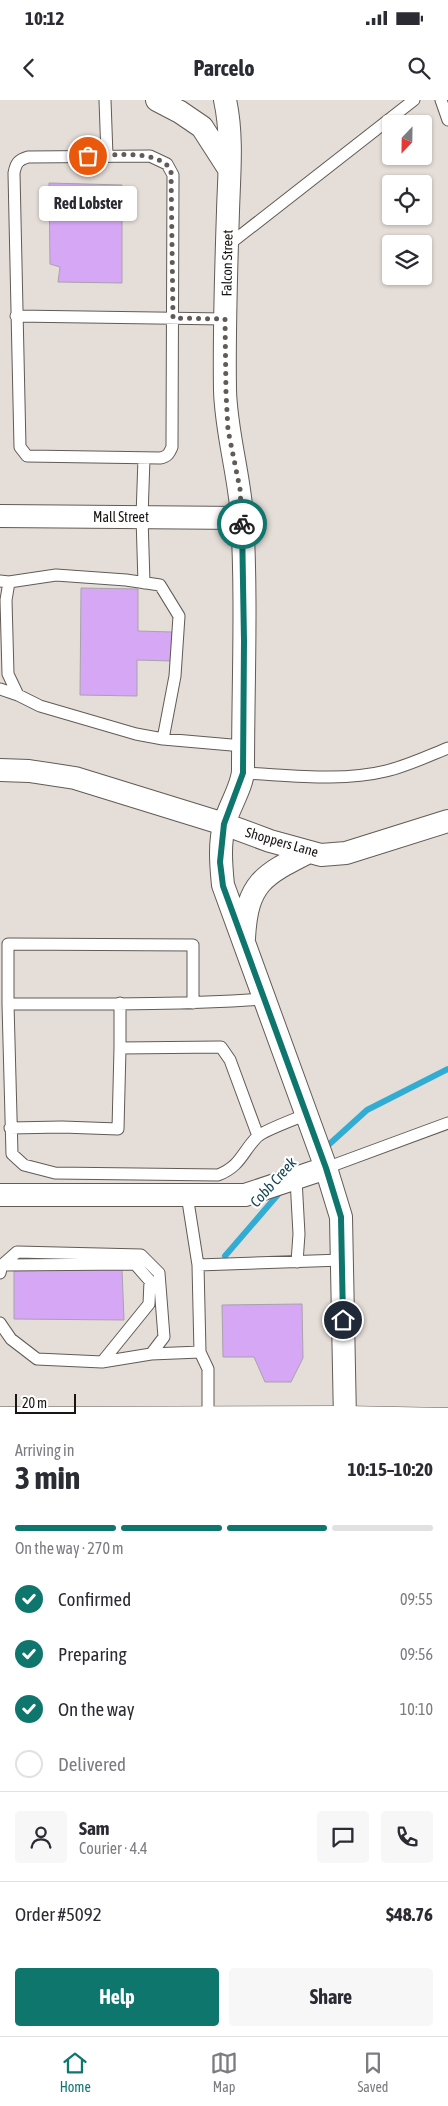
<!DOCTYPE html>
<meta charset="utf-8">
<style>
:root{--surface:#fff;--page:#f7f7f7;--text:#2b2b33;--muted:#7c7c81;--line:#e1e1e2;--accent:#0f766e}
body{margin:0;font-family:"Asap Condensed",sans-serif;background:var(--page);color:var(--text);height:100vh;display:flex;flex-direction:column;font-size:19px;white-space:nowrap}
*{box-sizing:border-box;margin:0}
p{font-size:16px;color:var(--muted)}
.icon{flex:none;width:28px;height:28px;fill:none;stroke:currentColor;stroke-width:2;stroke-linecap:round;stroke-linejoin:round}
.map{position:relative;height:1326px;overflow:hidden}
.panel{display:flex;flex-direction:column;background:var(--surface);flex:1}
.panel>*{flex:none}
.needle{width:32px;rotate:202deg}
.tools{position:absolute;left:382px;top:15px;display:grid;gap:10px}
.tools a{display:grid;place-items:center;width:50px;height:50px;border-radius:5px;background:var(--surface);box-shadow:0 1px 4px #0004;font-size:25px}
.scale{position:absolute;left:15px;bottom:12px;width:61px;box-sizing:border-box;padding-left:5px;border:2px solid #181513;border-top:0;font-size:14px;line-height:18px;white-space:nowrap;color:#181513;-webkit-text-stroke:4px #fff;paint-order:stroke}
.pin{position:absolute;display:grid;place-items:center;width:42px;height:42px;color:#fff;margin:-21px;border:2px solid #fff;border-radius:50%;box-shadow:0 1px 5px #0007}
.courier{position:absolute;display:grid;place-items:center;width:50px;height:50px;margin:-25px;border:4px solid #0f766e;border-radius:50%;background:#fff;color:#222;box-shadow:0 1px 6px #0007}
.bubble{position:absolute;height:35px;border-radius:5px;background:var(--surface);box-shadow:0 1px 4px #0004;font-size:16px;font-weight:700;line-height:35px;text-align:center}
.summary em{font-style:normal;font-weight:700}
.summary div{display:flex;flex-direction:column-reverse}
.summary{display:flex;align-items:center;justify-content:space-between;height:85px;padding:0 15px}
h1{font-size:32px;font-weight:700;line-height:38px}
.bar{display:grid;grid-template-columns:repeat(4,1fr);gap:8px 5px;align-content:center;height:60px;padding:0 15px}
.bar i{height:6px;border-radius:4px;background:var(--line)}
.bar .current{background:var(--accent)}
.bar p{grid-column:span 4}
.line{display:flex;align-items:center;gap:12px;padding:0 15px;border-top:1px solid var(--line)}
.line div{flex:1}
.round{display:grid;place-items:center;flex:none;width:52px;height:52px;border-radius:5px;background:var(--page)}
ol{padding:0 15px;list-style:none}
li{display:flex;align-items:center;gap:15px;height:55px}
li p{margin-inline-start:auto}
li .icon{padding:5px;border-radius:50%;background:var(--accent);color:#fff;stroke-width:4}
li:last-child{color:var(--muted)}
li i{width:28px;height:28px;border:2px solid var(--line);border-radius:50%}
.primary-button{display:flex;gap:10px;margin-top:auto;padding:10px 15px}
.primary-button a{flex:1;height:58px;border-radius:5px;background:var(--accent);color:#fff;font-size:20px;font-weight:700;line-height:58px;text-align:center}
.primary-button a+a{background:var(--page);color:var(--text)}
.status{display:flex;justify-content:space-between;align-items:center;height:35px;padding:0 25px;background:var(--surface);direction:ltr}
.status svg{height:14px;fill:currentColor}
header{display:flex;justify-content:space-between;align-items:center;height:65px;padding:0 15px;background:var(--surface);font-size:22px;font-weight:700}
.menu{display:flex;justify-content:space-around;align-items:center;height:70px;border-top:1px solid var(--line);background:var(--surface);font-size:14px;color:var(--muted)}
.menu a{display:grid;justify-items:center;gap:2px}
.menu .current{color:var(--accent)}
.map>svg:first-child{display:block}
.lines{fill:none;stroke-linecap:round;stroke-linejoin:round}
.stream{stroke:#31acd3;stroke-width:6}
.building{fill:#d6a7f5;stroke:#a7a3ab}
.service-casing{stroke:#625b56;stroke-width:13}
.minor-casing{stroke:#625b56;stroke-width:24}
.tertiary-casing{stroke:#625b56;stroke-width:29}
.service{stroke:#fff;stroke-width:11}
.minor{stroke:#fff;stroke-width:22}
.tertiary{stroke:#fff;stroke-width:28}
.done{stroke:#605b58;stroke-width:5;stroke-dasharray:0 9}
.route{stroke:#0f766e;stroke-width:6}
.labels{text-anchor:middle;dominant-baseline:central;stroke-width:4.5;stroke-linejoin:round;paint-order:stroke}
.street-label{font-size:14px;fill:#181513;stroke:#fff}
.water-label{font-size:15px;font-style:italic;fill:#134556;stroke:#fff}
</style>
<div class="status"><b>10:12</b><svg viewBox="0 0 49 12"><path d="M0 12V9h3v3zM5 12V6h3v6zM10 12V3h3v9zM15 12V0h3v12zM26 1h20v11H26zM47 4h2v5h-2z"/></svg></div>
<header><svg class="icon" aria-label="back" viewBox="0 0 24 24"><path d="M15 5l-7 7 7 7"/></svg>Parcelo<svg class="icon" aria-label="search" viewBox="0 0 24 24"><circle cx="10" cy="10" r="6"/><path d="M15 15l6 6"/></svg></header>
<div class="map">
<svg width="448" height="1326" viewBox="0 0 448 1326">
<rect width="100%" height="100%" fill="#e5ddd7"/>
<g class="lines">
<path class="stream" d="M324 1049 367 1010 448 969
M225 1156 281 1091"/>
</g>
<path class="building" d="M49 83 122 85V183L58 182 60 167 50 164Z
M81 488 138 489V531L172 532V561L137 560V596L80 595Z
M122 1169 124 1220 14 1219V1171Z
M302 1204 303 1258 291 1282H265L254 1257H223L222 1205Z"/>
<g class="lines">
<defs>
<path id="service" d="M105 0 107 56
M441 0 448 20
M150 56 167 64 173 75 172 347C169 354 167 357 160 358L27 356 20 347 14 73C16 63 18 60 28 57Z
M227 146 414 0
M16 216 225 219
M0 481 9 482 56 475 126 480 160 485 179 516 175 576 163 639
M9 482 6 500 8 574 18 595
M144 483 142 417 144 358
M0 589 18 595 40 606 136 634 163 639 243 646
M243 673C289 675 341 682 386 671 407 666 428 656 448 648
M120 903V948
M193 903V845L8 844V904C93 904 179 905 263 899
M8 904 12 1054 24 1065 55 1073 218 1075C241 1066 242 1052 257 1037 264 1030 296 1019 307 1014
M10 1028 62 1027 118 1029 120 948 221 947 230 960 258 1036
M326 1068 448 1023
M296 1079 299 1134 297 1162
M187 1095 198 1165 200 1252 208 1269V1320
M2 1165 135 1164 150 1181 149 1204 102 1262
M198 1165 342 1160
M0 1173 2 1165 17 1152 141 1155 159 1173 164 1237 151 1254
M0 1223 11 1239 37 1259 102 1262 151 1254 200 1252"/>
<path id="minor" d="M157 0 180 12 202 27 229 69
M225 0C233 36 229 75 228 111 226 171 224 230 225 290 226 332 239 373 242 416 247 500 243 585 243 670 243 685 229 707 225 722 219 742 221 765 223 785L326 1068 341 1117 345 1320
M0 416 242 418
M0 670 29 671 75 678 224 724 270 741 321 755 346 753 448 721
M244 838C247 783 263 775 309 752
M0 1095H245L326 1068"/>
<path id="tertiary" d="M0 1321 345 1320 448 1322"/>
</defs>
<use href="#service" class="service-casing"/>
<use href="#minor" class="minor-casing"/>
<use href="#tertiary" class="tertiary-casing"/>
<use href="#service" class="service"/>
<use href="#minor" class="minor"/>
<use href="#tertiary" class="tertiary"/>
</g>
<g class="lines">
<path class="done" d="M88 56C111 56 157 48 171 70L173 218 225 219 226 293 228 330 240 389 242 424"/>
<path class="route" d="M242 424 244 541 243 673 224 724 220 762 223 786 326 1068 341 1117 343 1220"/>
</g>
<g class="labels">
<g class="street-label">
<text transform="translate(227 163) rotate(-89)">Falcon Street</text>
<text x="121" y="417">Mall Street</text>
<text transform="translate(282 742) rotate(16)">Shoppers Lane</text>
</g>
<g class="water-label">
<text transform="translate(273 1082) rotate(-48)">Cobb Creek</text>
</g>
</g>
</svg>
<div class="tools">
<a><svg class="needle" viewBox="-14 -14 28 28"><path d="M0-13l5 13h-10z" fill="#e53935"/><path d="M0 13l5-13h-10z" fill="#7c7c81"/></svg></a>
<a><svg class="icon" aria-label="locate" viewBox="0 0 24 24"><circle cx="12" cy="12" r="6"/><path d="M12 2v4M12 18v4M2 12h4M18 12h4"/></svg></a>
<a><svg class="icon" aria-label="layers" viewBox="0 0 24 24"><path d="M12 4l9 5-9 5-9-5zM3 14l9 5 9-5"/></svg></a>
</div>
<div class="scale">20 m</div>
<div class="pin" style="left:88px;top:56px;background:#ea580c"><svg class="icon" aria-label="bag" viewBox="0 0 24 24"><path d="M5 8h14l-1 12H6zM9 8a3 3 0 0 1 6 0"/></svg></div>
<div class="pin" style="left:343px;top:1220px;background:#1f2937"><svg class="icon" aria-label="home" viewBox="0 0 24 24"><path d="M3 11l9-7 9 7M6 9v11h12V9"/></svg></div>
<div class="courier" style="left:242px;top:424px"><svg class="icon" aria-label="bike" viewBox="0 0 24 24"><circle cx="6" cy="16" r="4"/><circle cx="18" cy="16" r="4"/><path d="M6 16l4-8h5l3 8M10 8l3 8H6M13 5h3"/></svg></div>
<div class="bubble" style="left:39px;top:86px;width:98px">Red Lobster</div>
</div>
<section class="panel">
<div class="summary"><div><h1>3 min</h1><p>Arriving in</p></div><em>10:15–10:20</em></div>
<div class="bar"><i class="current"></i><i class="current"></i><i class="current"></i><i></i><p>On the way · 270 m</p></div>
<ol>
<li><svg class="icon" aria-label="check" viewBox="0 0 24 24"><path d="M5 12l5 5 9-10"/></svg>Confirmed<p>09:55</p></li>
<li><svg class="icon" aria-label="check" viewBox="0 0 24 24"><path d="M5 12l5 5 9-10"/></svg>Preparing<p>09:56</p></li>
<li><svg class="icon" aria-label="check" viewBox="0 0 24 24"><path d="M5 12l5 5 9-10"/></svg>On the way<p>10:10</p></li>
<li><i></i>Delivered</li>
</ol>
<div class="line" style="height:90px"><a class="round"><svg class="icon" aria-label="person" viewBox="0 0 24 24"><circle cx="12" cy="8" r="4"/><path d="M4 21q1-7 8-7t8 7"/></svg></a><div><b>Sam</b><p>Courier · 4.4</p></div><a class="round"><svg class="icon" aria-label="chat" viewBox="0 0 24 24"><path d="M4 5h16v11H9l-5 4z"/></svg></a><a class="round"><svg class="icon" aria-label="phone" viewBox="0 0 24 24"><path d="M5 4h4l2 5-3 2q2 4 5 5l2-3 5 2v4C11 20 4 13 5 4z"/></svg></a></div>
<div class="line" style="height:65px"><div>Order #5092</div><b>$48.76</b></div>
<div class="primary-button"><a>Help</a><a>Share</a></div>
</section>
<nav class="menu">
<a class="current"><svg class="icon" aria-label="home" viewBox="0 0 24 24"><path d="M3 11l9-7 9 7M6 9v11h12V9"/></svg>Home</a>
<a><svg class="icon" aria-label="map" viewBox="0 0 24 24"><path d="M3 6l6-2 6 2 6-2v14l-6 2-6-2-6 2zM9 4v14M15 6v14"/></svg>Map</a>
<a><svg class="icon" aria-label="saved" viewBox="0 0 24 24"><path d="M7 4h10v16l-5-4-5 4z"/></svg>Saved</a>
</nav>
